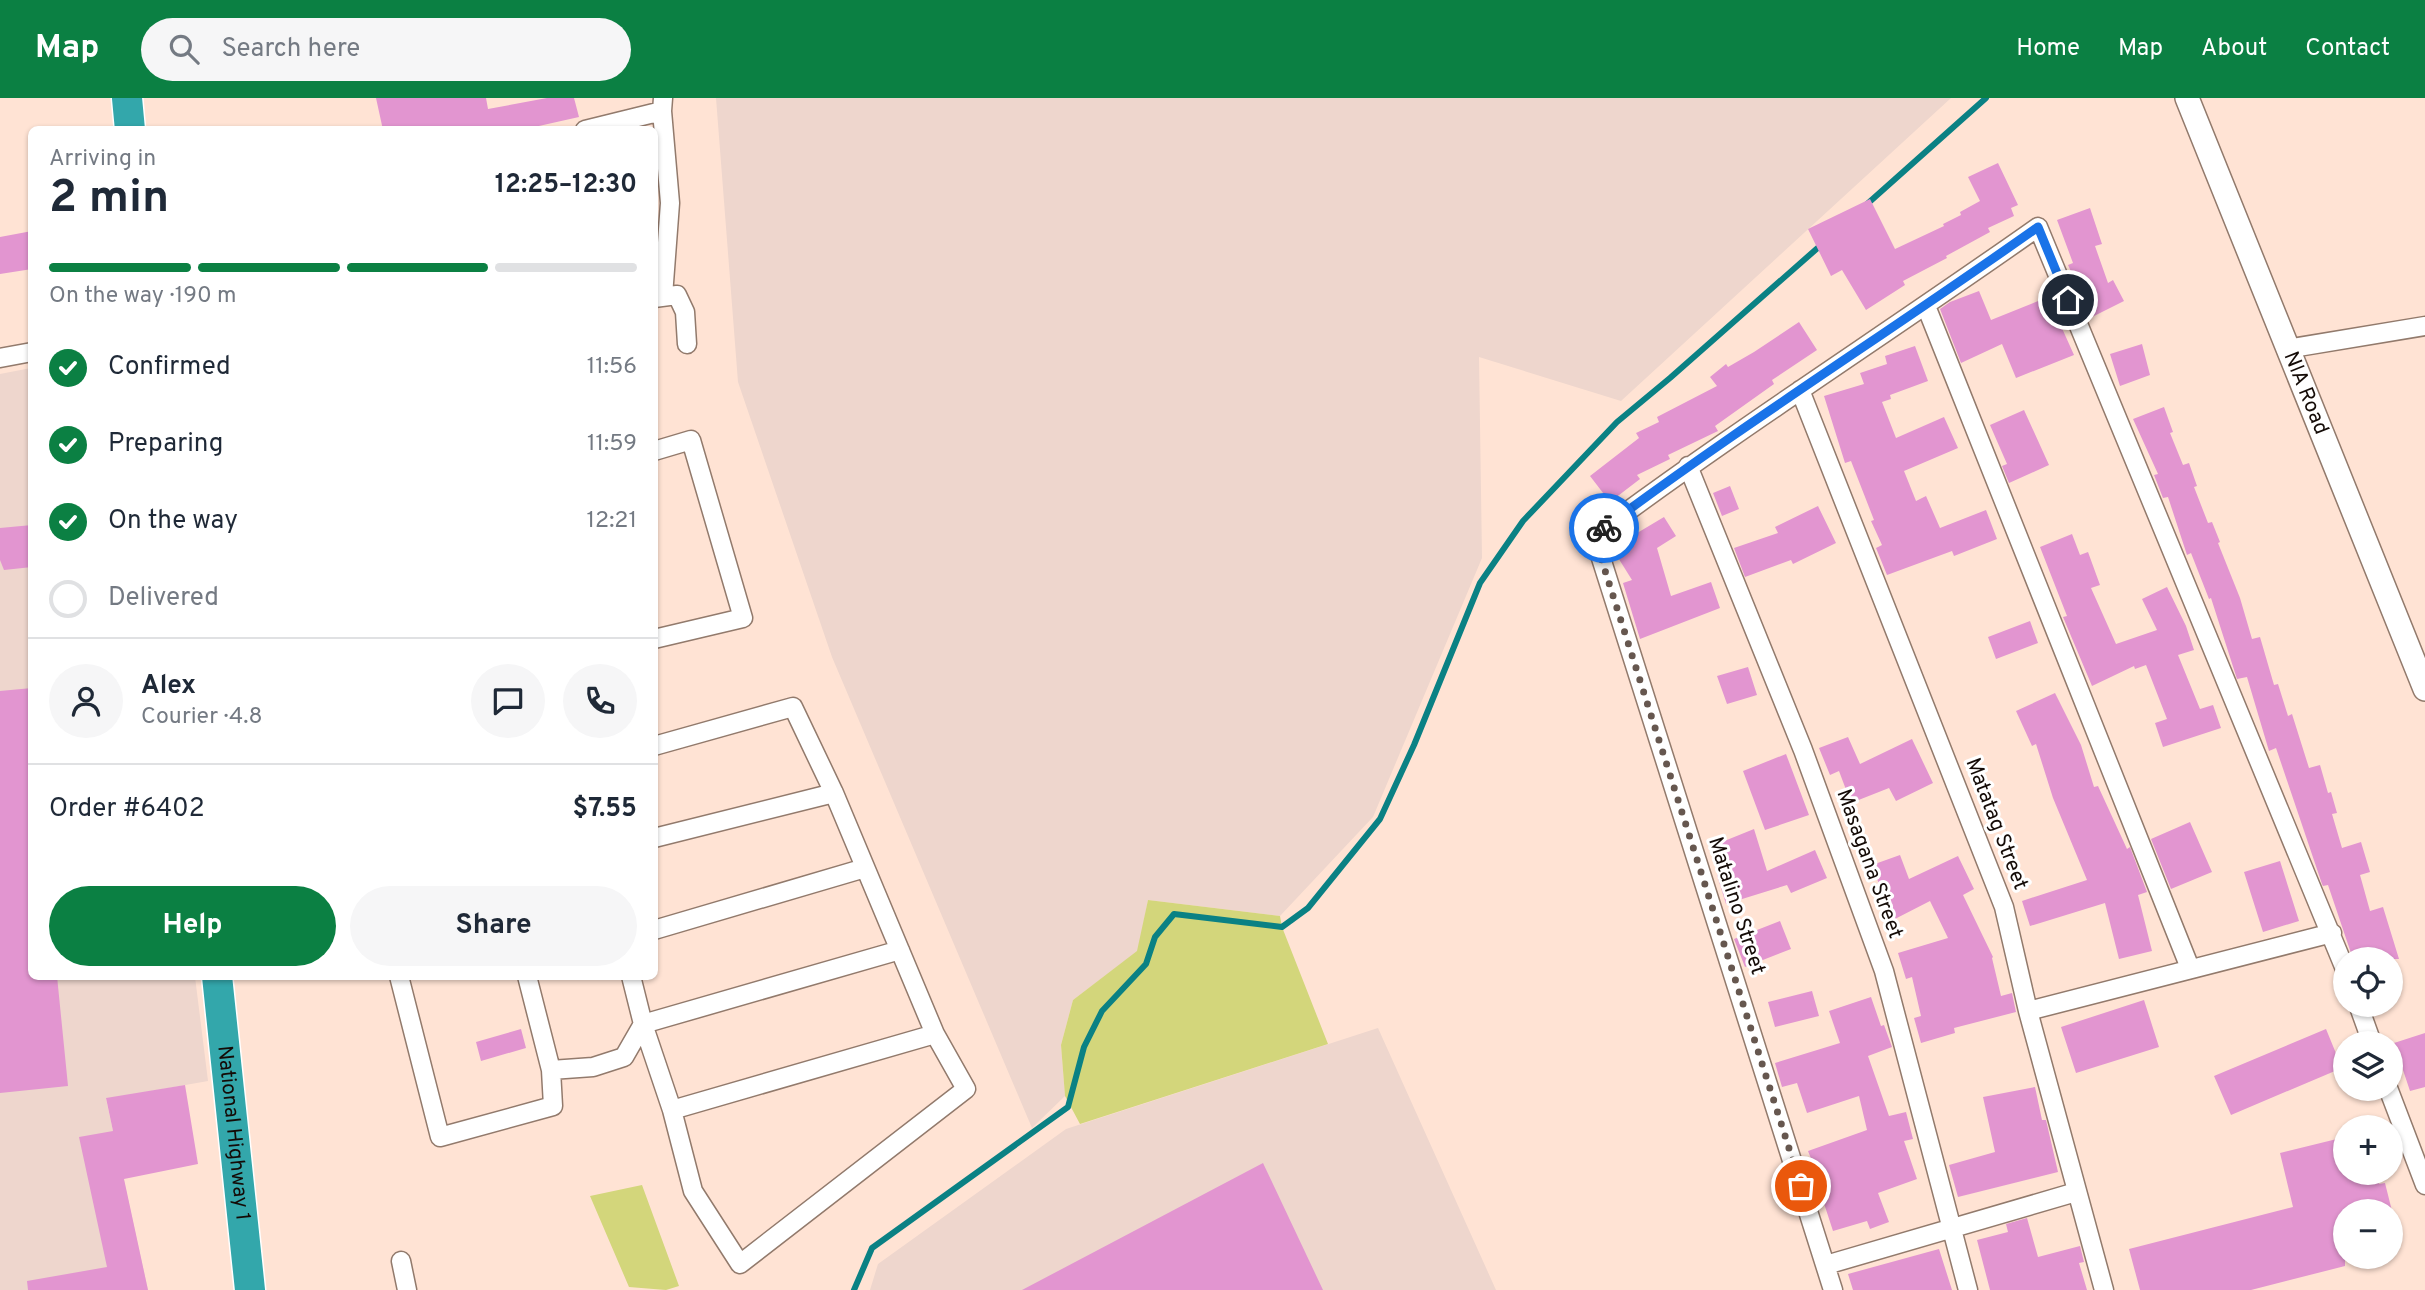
<!DOCTYPE html>
<meta charset="utf-8">
<style>
:root{--surface:#fff;--page:#f6f6f7;--text:#1f2937;--muted:#747a83;--line:#e0e1e3;--accent:#0b8043}
body{margin:0;font-family:Overpass,sans-serif;background:var(--page);color:var(--text);height:100vh;display:flex;flex-direction:column;font-size:26px;white-space:nowrap}
*{box-sizing:border-box;margin:0}
p{font-size:23px;color:var(--muted)}
.icon{flex:none;width:38px;height:38px;fill:none;stroke:currentColor;stroke-width:2;stroke-linecap:round;stroke-linejoin:round}
.map{position:relative;flex:1;overflow:hidden}
.details{position:absolute;left:28px;top:28px;width:630px;height:854px;display:flex;flex-direction:column;background:var(--surface);border-radius:10px;box-shadow:0 2px 5px #0004}
.details>*{flex:none}
.fabs{position:absolute;left:2333px;top:849px;display:grid;gap:14px}
.fabs a{display:grid;place-items:center;width:70px;height:70px;border-radius:50%;background:var(--surface);box-shadow:0 2px 5px #0004;font-size:35px}
.pin{position:absolute;display:grid;place-items:center;width:60px;height:60px;color:#fff;margin:-30px;border:4px solid #fff;border-radius:50%;box-shadow:0 2px 7px #0007}
.courier{position:absolute;display:grid;place-items:center;width:70px;height:70px;margin:-35px;border:5px solid #1a73e8;border-radius:50%;background:#fff;color:#222;box-shadow:0 2px 9px #0007}
.summary em{font-style:normal;font-weight:700}
.summary div{display:flex;flex-direction:column-reverse}
.summary{display:flex;align-items:center;justify-content:space-between;height:119px;padding:0 21px}
h1{font-size:46px;font-weight:700;line-height:52px}
.bar{display:grid;grid-template-columns:repeat(4,1fr);gap:10px 7px;align-content:center;height:84px;padding:0 21px}
.bar i{height:9px;border-radius:5px;background:var(--line)}
.bar .selected{background:var(--accent)}
.bar p{grid-column:span 4}
.line{display:flex;align-items:center;gap:18px;padding:0 21px;border-top:2px solid var(--line)}
.line div{flex:1}
.round{display:grid;place-items:center;flex:none;width:74px;height:74px;border-radius:37px;background:var(--page)}
ol{padding:0 21px;list-style:none}
li{display:flex;align-items:center;gap:21px;height:77px}
li p{margin-inline-start:auto}
li .icon{padding:7px;border-radius:50%;background:var(--accent);color:#fff;stroke-width:4}
li:last-child{color:var(--muted)}
li i{width:38px;height:38px;border:4px solid var(--line);border-radius:50%}
.action{display:flex;gap:14px;margin-top:auto;padding:14px 21px}
.action a{flex:1;height:80px;border-radius:42px;background:var(--accent);color:#fff;font-size:28px;font-weight:700;line-height:80px;text-align:center}
.action a+a{background:var(--page);color:var(--text)}
header{display:flex;align-items:center;gap:42px;box-sizing:border-box;height:98px;padding:0 35px;background:var(--accent);color:#fff}
header strong{font-size:33px}
nav{display:flex;gap:38px;margin-inline-start:auto;font-size:24px}
.search{width:490px;height:63px;background:var(--page);display:flex;align-items:center;gap:18px;box-sizing:border-box;padding:0 24px;border-radius:38px;color:var(--muted);font-size:26px}
.map>svg:first-child{display:block}
.industrial{fill:#eed6cd}
.green{fill:#d3d67b}
.lines{fill:none;stroke-linecap:round;stroke-linejoin:round}
.stream{stroke:#0a8184;stroke-width:6}
.building{fill:#e295d0}
.street-casing{stroke:#927a6c;stroke-width:21}
.secondary-casing{stroke:#927a6c;stroke-width:26}
.highway-casing{stroke:#fff;stroke-width:33}
.street{stroke:#fff;stroke-width:18}
.secondary{stroke:#fff;stroke-width:23}
.highway{stroke:#33a7ab;stroke-width:30}
.done{stroke:#66574f;stroke-width:7;stroke-dasharray:0 12.6}
.route{stroke:#1a73e8;stroke-width:9}
.labels{text-anchor:middle;dominant-baseline:central;stroke-width:6;stroke-linejoin:round;paint-order:stroke}
.street-label{font-size:21px;fill:#140b07;stroke:#fff}
</style>
<header>
<strong>Map</strong>
<div class="search"><svg class="icon" aria-label="search" viewBox="0 0 24 24"><circle cx="10" cy="10" r="6"/><path d="M15 15l6 6"/></svg>Search here</div>
<nav><a>Home</a><a>Map</a><a>About</a><a>Contact</a></nav>
</header>
<div class="map">
<svg width="2425" height="1192" viewBox="0 0 2425 1192">
<rect width="100%" height="100%" fill="#ffe3d4"/>
<path class="industrial" d="M716 0H1951L1621 303 1479 259 1482 460 1373 719 1280 818 1148 802 1138 853 1073 902 1061 947 1065 998 1032 1030 832 559 738 284Z
M31 270 32 878 195 879 208 983 106 1001 148 1192H0V276Z
M1378 930 1496 1192H870L878 1166 1066 1031Z"/>
<path class="green" d="M1148 802 1280 818 1282 829 1328 946 1080 1026 1065 998 1061 947 1073 902 1137 853Z
M642 1087 679 1188 666 1192 629 1189 590 1098Z"/>
<g class="lines">
<path class="stream" d="M1866 107 1986 0
M854 1192 872 1150 1068 1009 1084 949 1102 913 1146 866 1155 839 1174 816 1282 829 1308 810 1380 721 1414 647 1480 485 1523 423 1617 324 1670 280 1821 147"/>
</g>
<path class="building" d="M376 0H486L488 11 547 0H574L579 19 521 32H383Z
M1998 65 2018 107 2011 110 2014 118 1988 130 1990 134 1946 158 1947 160 1903 183 1905 187 1866 212 1842 172 1831 178 1808 131 1870 101 1895 151 1944 128 1943 126 1961 117 1960 114 1980 103 1968 79Z
M2090 110 2102 146 2095 148 2108 185 2113 182 2124 203 2092 219 2068 167 2073 165 2057 122Z
M32 133V171L0 176V139Z
M1979 193 1991 222 2048 199 2074 257 2016 280 2002 246 1961 265 1940 211 1950 204Z
M1799 224 1817 252 1772 282 1774 286 1715 328 1718 333 1668 357 1670 361 1637 377 1640 381 1610 404 1590 378 1639 340 1636 335 1659 324 1657 319 1717 288 1710 279 1726 266 1728 269 1754 254Z
M2142 246 2150 277 2120 288 2110 256Z
M1915 248 1928 283 1890 297 1891 301 1882 304 1896 340 1944 319 1958 350 1904 373 1916 403 1926 398 1940 430 1986 412 1997 441 1954 458 1952 453 1887 477 1876 450 1882 447 1871 423 1874 422 1851 363 1845 365 1824 298 1864 286 1860 275 1887 266 1885 258Z
M2164 309 2173 334 2170 335 2183 367 2189 365 2197 388 2194 389 2208 425 2212 424 2220 444 2218 445 2240 500 2252 541 2260 539 2274 587 2278 586 2288 618 2292 616 2309 670 2320 667 2328 695 2331 694 2337 715 2332 716 2342 750 2361 744 2370 774 2360 777 2370 813 2383 809 2399 861H2353L2328 787 2323 788 2322 786 2276 650 2269 653 2247 579 2237 581 2211 500 2209 501 2191 455 2187 457 2168 399 2163 400 2154 377 2158 376 2133 321Z
M2024 312 2049 367 2009 385 2002 368 2007 366 1990 327Z
M1730 388 1739 411 1722 418 1713 395Z
M1818 408 1836 445 1793 466 1791 462 1745 479 1734 450 1778 435 1775 429Z
M1664 419 1676 438 1657 450 1671 498 1711 484 1720 510 1640 541 1623 485 1632 482 1612 450Z
M32 427V469L4 472 0 462V430Z
M2072 436 2080 457 2088 454 2100 487 2091 490 2116 546 2157 532 2142 501 2167 489 2186 528 2194 552 2178 557 2200 611 2213 607 2221 630 2163 649 2155 625 2167 621 2146 567 2135 571 2134 568 2092 588 2063 519 2067 518 2040 449Z
M2030 523 2038 545 1996 561 1988 539Z
M1748 569 1757 597 1727 606 1717 578Z
M32 590V878H57L68 988 0 995V593Z
M2055 595 2081 647 2094 689 2098 688 2127 751 2130 749 2147 794 2138 797 2152 853 2119 861 2105 805 2030 828 2022 803 2087 782 2053 700 2036 646 2032 648 2016 613Z
M1848 639 1860 666 1912 641 1933 685 1896 703 1889 690 1851 705 1839 673 1830 677 1819 650Z
M1786 656 1809 717 1765 732 1743 673Z
M2190 724 2212 774 2171 791 2151 741Z
M1754 731 1767 773 1815 752 1827 780 1791 795 1787 787 1726 806 1717 777 1722 776 1712 748Z
M1900 757 1909 781 1958 758 1974 791 1963 797 1993 859 1992 860 2001 898 2012 895 2016 914 1954 930 1955 935 1921 945 1914 920 1921 918 1912 879 1906 881 1898 855 1948 840 1930 803 1891 823 1879 799 1883 797 1872 767Z
M2280 763 2299 823 2263 834 2244 774Z
M1780 823 1791 851 1745 869 1734 841Z
M1812 893 1819 918 1775 929 1768 904Z
M1871 899 1881 928 1884 927 1892 949 1868 958 1889 1018 1906 1014 1913 1041 1904 1043 1917 1081 1878 1095 1889 1124 1870 1131 1867 1123 1833 1133 1817 1084 1820 1083 1808 1053 1867 1032 1859 998 1807 1015 1797 985 1782 989 1775 965 1840 945 1829 913Z
M2144 902 2159 949 2076 975 2061 929Z
M521 931 526 950 481 963 476 944Z
M2326 931 2342 970 2231 1017 2214 978Z
M2425 935V989L2410 993 2394 945Z
M185 987 198 1066 124 1081 148 1192H28L27 1183 107 1169 79 1039 113 1033 106 1000Z
M2035 989 2042 1022H2046L2058 1074 1958 1099 1949 1067 1995 1054 1983 999Z
M2345 1039V1074H2376L2379 1086 2385 1085 2392 1113H2345V1168L2251 1192H2140L2129 1151 2293 1109 2280 1055Z
M1263 1065 1323 1192H1022Z
M2027 1120 2038 1159 2080 1148 2084 1164 2079 1165 2087 1192H1990L1977 1142 2008 1134 2006 1126Z
M1939 1151 1952 1192H1853L1848 1176Z"/>
<g class="lines">
<defs>
<path id="street" d="M585 32 662 13
M663 198 670 105 662 13 663 0
M654 200 677 197 685 214 687 246
M1926 208 2190 870
M2286 251 2425 228
M0 260 32 254
M1800 292 2004 809 2028 913 2104 1192
M654 353 691 342 743 520 654 541
M1688 368 1803 652 1884 873 1968 1192
M654 740 834 695
M654 832 865 770
M399 878 440 1039 553 1008 551 972 527 878
M631 878 643 926 672 1012 693 1093 740 1166 966 991 935 936 834 695 793 609 654 648
M2358 906 2372 945
M2028 913 2332 835
M551 972 593 969 624 959 643 926 900 852
M2388 990 2425 1087
M672 1012 935 936
M401 1163 407 1192
M1826 1167 2076 1094
M1833 1192 1594 438C1739 330 1891 233 2038 129L2345 871"/>
<g id="secondary">
<path id="s1" d="M2187 0 2425 591"/>
</g>
<g id="highway">
<path d="M127 0 130 32"/>
<path id="s2" d="M217 878 250 1192"/>
</g>
</defs>
<use href="#street" class="street-casing"/>
<use href="#secondary" class="secondary-casing"/>
<use href="#highway" class="highway-casing"/>
<use href="#street" class="street"/>
<use href="#secondary" class="secondary"/>
<use href="#highway" class="highway"/>
</g>
<g class="lines">
<path class="done" d="M1604 430 1594 438 1801 1088"/>
<path class="route" d="M1604 430C1745 325 1894 231 2038 129L2068 202"/>
</g>
<g class="labels">
<g class="street-label">
<text stroke="none"><textPath href="#s1" startOffset="318">NIA Road</textPath></text>
<text transform="translate(1996 726) rotate(69)">Matatag Street</text>
<text transform="translate(1869 766) rotate(70)">Masagana Street</text>
<text transform="translate(1736 808) rotate(72)">Matalino Street</text>
<text stroke="none"><textPath href="#s2" startOffset="158">National Highway 1</textPath></text>
</g>
</g>
</svg>
<div class="fabs">
<a><svg class="icon" aria-label="locate" viewBox="0 0 24 24"><circle cx="12" cy="12" r="6"/><path d="M12 2v4M12 18v4M2 12h4M18 12h4"/></svg></a>
<a><svg class="icon" aria-label="layers" viewBox="0 0 24 24"><path d="M12 4l9 5-9 5-9-5zM3 14l9 5 9-5"/></svg></a>
<a>+</a>
<a>−</a>
</div>
<div class="pin" style="left:1801px;top:1088px;background:#ea580c"><svg class="icon" aria-label="bag" viewBox="0 0 24 24"><path d="M5 8h14l-1 12H6zM9 8a3 3 0 0 1 6 0"/></svg></div>
<div class="pin" style="left:2068px;top:202px;background:#1f2937"><svg class="icon" aria-label="home" viewBox="0 0 24 24"><path d="M3 11l9-7 9 7M6 9v11h12V9"/></svg></div>
<div class="courier" style="left:1604px;top:430px"><svg class="icon" aria-label="bike" viewBox="0 0 24 24"><circle cx="6" cy="16" r="4"/><circle cx="18" cy="16" r="4"/><path d="M6 16l4-8h5l3 8M10 8l3 8H6M13 5h3"/></svg></div>
<section class="details">
<div class="summary"><div><h1>2 min</h1><p>Arriving in</p></div><em>12:25–12:30</em></div>
<div class="bar"><i class="selected"></i><i class="selected"></i><i class="selected"></i><i></i><p>On the way · 190 m</p></div>
<ol>
<li><svg class="icon" aria-label="check" viewBox="0 0 24 24"><path d="M5 12l5 5 9-10"/></svg>Confirmed<p>11:56</p></li>
<li><svg class="icon" aria-label="check" viewBox="0 0 24 24"><path d="M5 12l5 5 9-10"/></svg>Preparing<p>11:59</p></li>
<li><svg class="icon" aria-label="check" viewBox="0 0 24 24"><path d="M5 12l5 5 9-10"/></svg>On the way<p>12:21</p></li>
<li><i></i>Delivered</li>
</ol>
<div class="line" style="height:126px"><a class="round"><svg class="icon" aria-label="person" viewBox="0 0 24 24"><circle cx="12" cy="8" r="4"/><path d="M4 21q1-7 8-7t8 7"/></svg></a><div><b>Alex</b><p>Courier · 4.8</p></div><a class="round"><svg class="icon" aria-label="chat" viewBox="0 0 24 24"><path d="M4 5h16v11H9l-5 4z"/></svg></a><a class="round"><svg class="icon" aria-label="phone" viewBox="0 0 24 24"><path d="M5 4h4l2 5-3 2q2 4 5 5l2-3 5 2v4C11 20 4 13 5 4z"/></svg></a></div>
<div class="line" style="height:91px"><div>Order #6402</div><b>$7.55</b></div>
<div class="action"><a>Help</a><a>Share</a></div>
</section>
</div>
